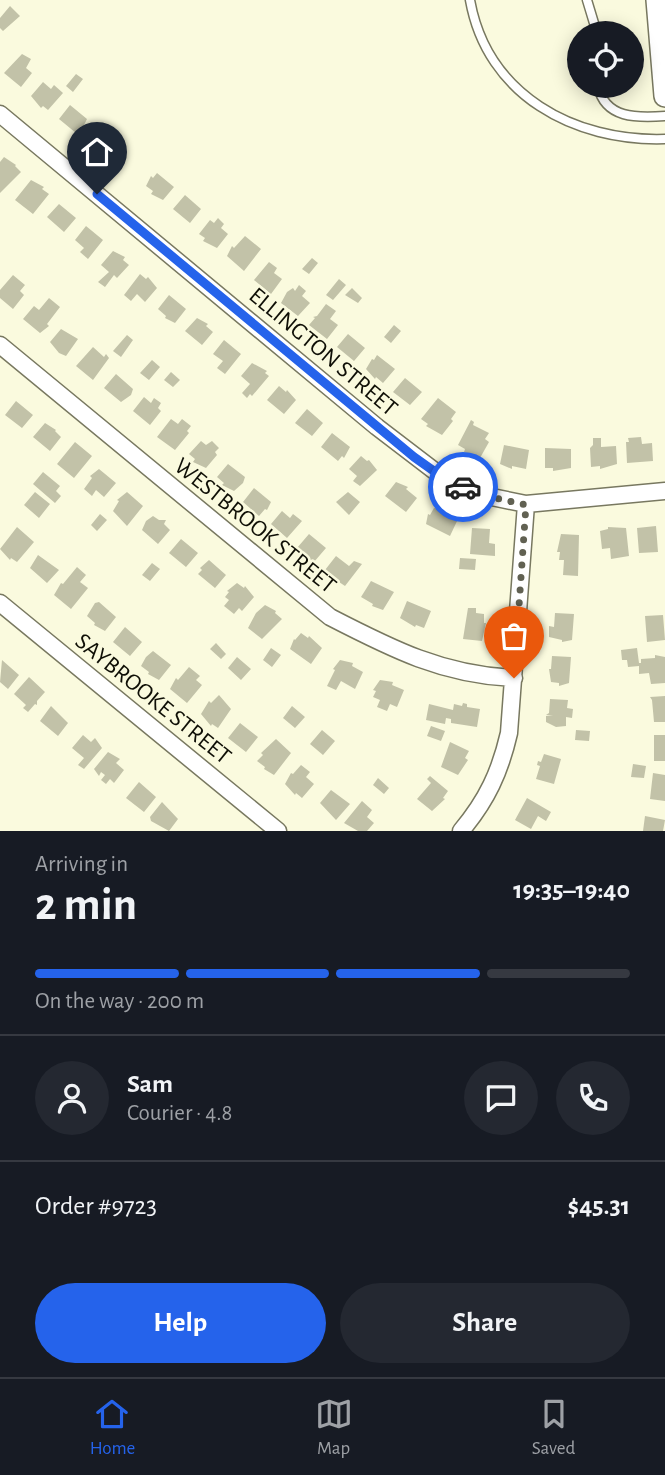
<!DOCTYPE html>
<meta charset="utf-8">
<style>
:root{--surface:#171b24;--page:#242831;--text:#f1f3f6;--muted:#9ea1a6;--line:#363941;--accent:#2563eb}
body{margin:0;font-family:"Alegreya Sans",sans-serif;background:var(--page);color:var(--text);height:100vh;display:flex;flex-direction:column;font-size:26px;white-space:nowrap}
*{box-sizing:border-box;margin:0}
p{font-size:23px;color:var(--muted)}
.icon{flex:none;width:38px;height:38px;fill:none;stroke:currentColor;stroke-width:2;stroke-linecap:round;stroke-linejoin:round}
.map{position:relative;height:831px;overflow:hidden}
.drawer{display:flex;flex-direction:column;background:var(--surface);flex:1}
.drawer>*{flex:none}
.controls{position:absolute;left:567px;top:21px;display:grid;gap:14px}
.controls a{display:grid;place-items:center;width:77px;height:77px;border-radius:50%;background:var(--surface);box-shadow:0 4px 18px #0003;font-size:35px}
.pin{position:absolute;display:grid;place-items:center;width:60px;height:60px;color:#fff;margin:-72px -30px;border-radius:50% 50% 50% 0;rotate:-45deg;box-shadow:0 0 7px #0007}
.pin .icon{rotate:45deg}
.courier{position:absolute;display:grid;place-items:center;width:70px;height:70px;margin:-35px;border:5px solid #2563eb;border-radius:50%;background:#fff;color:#222;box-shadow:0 2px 9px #0007}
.headline em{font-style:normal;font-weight:700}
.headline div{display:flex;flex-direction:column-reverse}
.headline{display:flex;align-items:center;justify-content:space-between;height:119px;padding:0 35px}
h1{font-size:46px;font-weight:700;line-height:52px}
.bar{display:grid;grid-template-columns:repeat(4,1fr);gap:10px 7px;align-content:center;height:84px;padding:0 35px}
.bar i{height:9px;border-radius:5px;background:var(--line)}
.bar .selected{background:var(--accent)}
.bar p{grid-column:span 4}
.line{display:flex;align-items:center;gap:18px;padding:0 35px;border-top:2px solid var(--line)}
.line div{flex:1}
.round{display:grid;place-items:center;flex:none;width:74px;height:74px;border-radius:37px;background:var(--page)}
.cta{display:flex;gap:14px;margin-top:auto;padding:14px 35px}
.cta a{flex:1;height:80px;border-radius:42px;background:var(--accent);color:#fff;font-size:28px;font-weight:700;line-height:80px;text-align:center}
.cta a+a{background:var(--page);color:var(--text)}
.dock{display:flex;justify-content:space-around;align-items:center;height:98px;border-top:2px solid var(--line);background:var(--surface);font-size:19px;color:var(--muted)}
.dock a{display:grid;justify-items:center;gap:4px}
.dock .selected{color:var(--accent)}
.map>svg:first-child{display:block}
.building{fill:#c2c2a8}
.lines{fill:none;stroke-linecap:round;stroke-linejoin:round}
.lane-casing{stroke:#787860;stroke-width:11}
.street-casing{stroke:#787860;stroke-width:19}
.secondary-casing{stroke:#787860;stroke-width:24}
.lane{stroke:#fff;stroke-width:8}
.street{stroke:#fff;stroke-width:16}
.secondary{stroke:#fff;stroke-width:21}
.done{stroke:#616152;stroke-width:7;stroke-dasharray:0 12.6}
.route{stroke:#2563eb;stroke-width:9}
.labels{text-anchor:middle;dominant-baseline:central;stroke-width:5;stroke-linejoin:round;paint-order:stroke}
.street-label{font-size:24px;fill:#0f0f06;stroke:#fafade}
</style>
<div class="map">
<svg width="665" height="831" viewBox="0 0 665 831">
<rect width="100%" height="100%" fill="#fafade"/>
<path class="building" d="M10 6 20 16 3 31 0 28V18Z
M22 54 31 59 26 68 32 73 21 87 4 73Z
M76 74 83 79 73 92 66 86Z
M43 82 51 89 54 85 63 93 48 110 43 106 41 108 31 96Z
M70 105 87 119 83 127 81 126 76 133 59 119Z
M4 157 16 165 15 166 21 172 0 193V162Z
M157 173 174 187 163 200 151 194 153 191 146 186 151 176 153 178Z
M31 180 44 187 42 189 49 194 33 214 15 200Z
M185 195 201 209 190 223 173 209Z
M59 204 76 218 64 232 47 217Z
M218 218 224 224 221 228 228 234 217 248 203 241 205 238 199 234 210 220 214 223Z
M86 226 103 240 88 259 80 252 84 248 75 240Z
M245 236 261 249 244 271 227 256 232 246 234 248Z
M113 251 125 257 123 260 129 265 117 278 114 275 105 287 98 282 109 272 101 265Z
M312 258 318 263 309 274 302 269Z
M269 262 277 268 274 273 282 279 271 294 254 280Z
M140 274 146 279 148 277 157 288 145 302 137 294 131 301 124 295Z
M13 275 25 285 20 291 24 295 13 309 0 298V290Z
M339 279 346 285 333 300 326 295Z
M299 285 306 291 302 296 310 303 298 316 281 303 287 292 293 288 295 291Z
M352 288 362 298 358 303 345 295Z
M169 295 186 309 175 323 165 318 166 316 158 309Z
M49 298 60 307 47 324 49 326 40 333 23 319 34 306 39 310Z
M326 304 336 311 330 319 338 325 327 339 309 325 315 318 313 317 317 316Z
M197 318 208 324 206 326 213 332 202 345 185 331Z
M394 325 401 331 391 343 384 337Z
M61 329 78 339 66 356 59 353 50 342Z
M348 334 365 348 354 361 337 347Z
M127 335 133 340 121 357 113 351Z
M224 340 241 354 225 374 217 368 223 361 213 354Z
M93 347 104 357 106 354 109 358 93 380 76 366Z
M377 355 395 369 383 383 376 377 375 379 366 369 372 359 374 360Z
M152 360 160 367 149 380 140 373Z
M252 363 267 371 265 373 269 376 252 396 250 394 247 398 242 393 250 384 241 376Z
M171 372 180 380 173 387 164 380Z
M116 374 133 389 131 395 121 402 104 388Z
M405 378 422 392 410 405 393 392Z
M279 386 286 392 287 390 296 400 284 414 267 400Z
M144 397 151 403 154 398 161 403 158 408 161 411 150 425 133 411Z
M438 398 456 412 451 419 453 421 442 435 426 426 428 424 421 419Z
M16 401 33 415 22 428 5 415Z
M307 409 323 423 312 436 295 423Z
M171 419 178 424 182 419 191 426 187 431 189 433 175 450 157 437Z
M471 420 474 422 473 425 489 433 485 439 489 442 480 458 464 452 465 449 458 445Z
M45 423 56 430 55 431 61 437 50 451 33 437Z
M332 433 350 447 344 458 342 456 338 461 321 447Z
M641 437 642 444 652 443 653 461 627 463 626 442H629L628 438Z
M593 438H601V447L616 446 617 464 600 469V466L591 467 590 448 593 445Z
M201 441 206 445 212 441 219 448 215 452 217 455 206 468 193 462 195 459 189 454Z
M75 442 92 456 74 478 57 464Z
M504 445 529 450 526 469 512 466V469L500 464Z
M545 448 571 449V468L553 471V468H545Z
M361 456 367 461 369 460 377 470 360 486 353 481 357 476 349 469Z
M228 464 245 477 243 483 234 491 222 485 224 483 217 477Z
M99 469 116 483 104 497 96 490 92 496 84 489 92 478 90 476Z
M43 472 60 486 56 491 61 496 55 503 33 484Z
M396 482 408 487 406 489 417 498 406 512 385 496Z
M254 488 271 502 267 510 265 509 259 516 243 502Z
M35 492 50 504 39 518 24 505Z
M127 492 143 506 127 526 113 511 119 501 117 500Z
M348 492 360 502 349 515 336 502Z
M434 508 443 509 458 519 450 536 426 524 428 514 430 515Z
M282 511 290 518 293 514 302 521 287 538 271 524Z
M100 514 107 520 97 531 91 525Z
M153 516 159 520H166L164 524 170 530 158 544 142 530 146 521Z
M656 526 658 552 639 553 637 528Z
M17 527 34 542 17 562 11 558 10 560 0 549Z
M608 527 626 528 629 556 611 559 610 548 602 549 600 531 608 529Z
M472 528 490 529 489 543 495 544V556L470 554Z
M309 534 326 548 314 562 303 555 304 553 297 548Z
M561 534 579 535 578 576 563 575 564 560H559L560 552H557Z
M181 539 198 553 186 567 169 553Z
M38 555 59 570 47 583 30 568Z
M336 556 349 566 354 561 362 564 345 586 339 582 337 584 325 570Z
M460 558 476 559 475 570 459 569Z
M209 560 226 575 215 588 198 574 202 570 200 568Z
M152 563 160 569 150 581 142 575Z
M77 567 86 575 80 582 88 588 71 609 54 595 61 583 63 584Z
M371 581 394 592 383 610 372 606 373 604 361 597Z
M237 583 244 588 245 586 254 597 242 611 239 608 234 614 224 606 229 600 225 597 229 592 227 591Z
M407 601 431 611 424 628 416 625 415 627 400 618Z
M99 602 116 617 105 631 94 625 95 623 87 616 95 603Z
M265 605 276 611 275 613 282 619 262 639 248 628 256 613Z
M468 608H476V613L484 614V623H486L482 641 463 639Z
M555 613 574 614 572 640 562 642V640L549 637V626L554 627Z
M663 615 665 640 647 642 645 616Z
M125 627 142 642 130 656 113 642Z
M301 633 308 638 309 636 322 648 311 664 290 649 294 639 295 640Z
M216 643 226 654 221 659 210 649Z
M271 648 281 655 272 667 263 660Z
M637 648 639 663H641V659L655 658V655L665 657V683L651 684 649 673 639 674V666L628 667 627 660H622L621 650Z
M153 651 171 665 159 680 148 674 149 672 141 666 146 657Z
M552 656 571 657 569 683 559 686V683L551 682 549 669H551Z
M237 657 251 669 241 680 228 668Z
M2 660 19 675 8 689 0 682Z
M340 660 353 663 352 666 363 672 355 689 341 681 336 690 327 686 335 670 333 669Z
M189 667 200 676 196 680 202 685 187 703 170 689 176 678 178 680Z
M29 677 45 692 37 701V705L35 704 28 712 23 708 26 705 14 694Z
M380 680 393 682 392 685 404 690 397 707 390 704 387 711 377 707 380 700 373 697 376 691 373 690Z
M219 695 231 709 218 728 212 724 211 726 201 714 209 701 211 703Z
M665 696V722H654L652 700 650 697Z
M550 699 568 700 567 708 573 709 572 718 566 717V726L556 727 546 722V716H553L546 715 549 713Z
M463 703 467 704V707L480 709 477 727 451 723V719L446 718 445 724 426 720 429 704 453 710 454 704 462 706Z
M51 706 68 723 58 736 40 721Z
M292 706 305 717 295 728 283 718Z
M240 723 258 737 246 752 228 738Z
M431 726 445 731 441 741 427 736Z
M322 730 335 741 323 755 310 744Z
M576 730 590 731 589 741 575 740Z
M83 735 91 742 95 738 102 748 84 769 78 765 84 758 72 748Z
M654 735H665V761H654Z
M276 739 291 753 274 775 264 769 265 767 257 761 263 755 261 753Z
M450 742 469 751 465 758 468 760 458 775 441 767Z
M108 752 120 759 116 763 124 770 114 783 110 779 106 784 101 780 105 775 101 772 99 776 94 769Z
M544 754 561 759 554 784 536 779 540 766 537 765 538 761 541 762Z
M633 764 646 766 644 778 631 777Z
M301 765 310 772 306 777 314 784 302 798 296 793 295 795 285 784 291 773 293 774Z
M653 773 665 775V801L650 799Z
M430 776 448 791 443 798 445 799 432 811 417 799 431 783 427 779Z
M378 778 389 788 384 794 373 785Z
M139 782 156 797 144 812 126 798Z
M331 790 350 804 336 820 320 803Z
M527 798 551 812 546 821 538 816 531 829 515 820Z
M362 801 372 810 367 817 374 823 367 831H358L344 823Z
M162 802 178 819 169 831 151 821 150 817Z
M645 816 665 820 663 831H643Z"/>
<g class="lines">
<defs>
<path id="lane" d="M470 0C487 95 574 142 665 139
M587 0 597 33
M598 86C605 119 637 118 665 116"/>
<path id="street" d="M0 114 377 427 445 479 477 494 526 504 665 491
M0 345 330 617C392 649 443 675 514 678
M0 603 278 831
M461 831C487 800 500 772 509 733L526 504"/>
<path id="secondary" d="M657 0 665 96"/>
</defs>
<use href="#lane" class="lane-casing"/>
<use href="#street" class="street-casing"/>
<use href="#secondary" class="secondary-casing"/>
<use href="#lane" class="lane"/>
<use href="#street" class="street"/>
<use href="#secondary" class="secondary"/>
</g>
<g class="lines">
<path class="done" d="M463 487 477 494 526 505 514 678"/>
<path class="route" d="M97 194 414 457 445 479 463 487"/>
</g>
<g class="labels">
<g class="street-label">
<text transform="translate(323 352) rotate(40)">ELLINGTON STREET</text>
<text transform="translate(255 526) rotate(39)">WESTBROOK STREET</text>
<text transform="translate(153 699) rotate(39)">SAYBROOKE STREET</text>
</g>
</g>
</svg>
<div class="controls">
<a><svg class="icon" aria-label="locate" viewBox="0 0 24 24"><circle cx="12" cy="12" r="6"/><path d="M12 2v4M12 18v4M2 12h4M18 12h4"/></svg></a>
</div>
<div class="pin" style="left:514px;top:678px;background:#ea580c"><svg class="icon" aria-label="bag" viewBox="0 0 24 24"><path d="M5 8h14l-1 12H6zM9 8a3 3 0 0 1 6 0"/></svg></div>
<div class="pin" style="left:97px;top:194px;background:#1f2937"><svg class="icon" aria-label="home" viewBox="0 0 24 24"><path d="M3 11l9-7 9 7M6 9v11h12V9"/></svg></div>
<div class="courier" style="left:463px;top:487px"><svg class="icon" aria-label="car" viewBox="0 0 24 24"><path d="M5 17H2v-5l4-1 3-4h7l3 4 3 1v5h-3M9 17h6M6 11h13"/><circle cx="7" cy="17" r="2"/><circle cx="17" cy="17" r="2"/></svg></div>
</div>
<section class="drawer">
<div class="headline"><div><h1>2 min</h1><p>Arriving in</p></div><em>19:35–19:40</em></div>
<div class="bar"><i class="selected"></i><i class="selected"></i><i class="selected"></i><i></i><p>On the way · 200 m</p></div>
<div class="line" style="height:126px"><a class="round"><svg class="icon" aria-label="person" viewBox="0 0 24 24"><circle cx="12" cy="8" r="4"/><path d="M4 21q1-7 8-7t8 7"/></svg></a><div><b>Sam</b><p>Courier · 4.8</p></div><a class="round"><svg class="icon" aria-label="chat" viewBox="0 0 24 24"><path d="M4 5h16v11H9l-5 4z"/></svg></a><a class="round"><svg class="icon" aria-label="phone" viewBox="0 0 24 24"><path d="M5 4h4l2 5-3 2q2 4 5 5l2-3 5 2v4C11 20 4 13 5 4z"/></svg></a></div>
<div class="line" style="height:91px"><div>Order #9723</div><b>$45.31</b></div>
<div class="cta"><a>Help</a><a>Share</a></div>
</section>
<nav class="dock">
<a class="selected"><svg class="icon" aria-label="home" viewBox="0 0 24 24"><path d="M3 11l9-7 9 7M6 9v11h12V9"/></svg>Home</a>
<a><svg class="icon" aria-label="map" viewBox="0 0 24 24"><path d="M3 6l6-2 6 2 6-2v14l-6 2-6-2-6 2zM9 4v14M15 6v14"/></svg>Map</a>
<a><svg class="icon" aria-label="saved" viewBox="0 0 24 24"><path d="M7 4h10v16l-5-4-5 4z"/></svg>Saved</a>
</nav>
